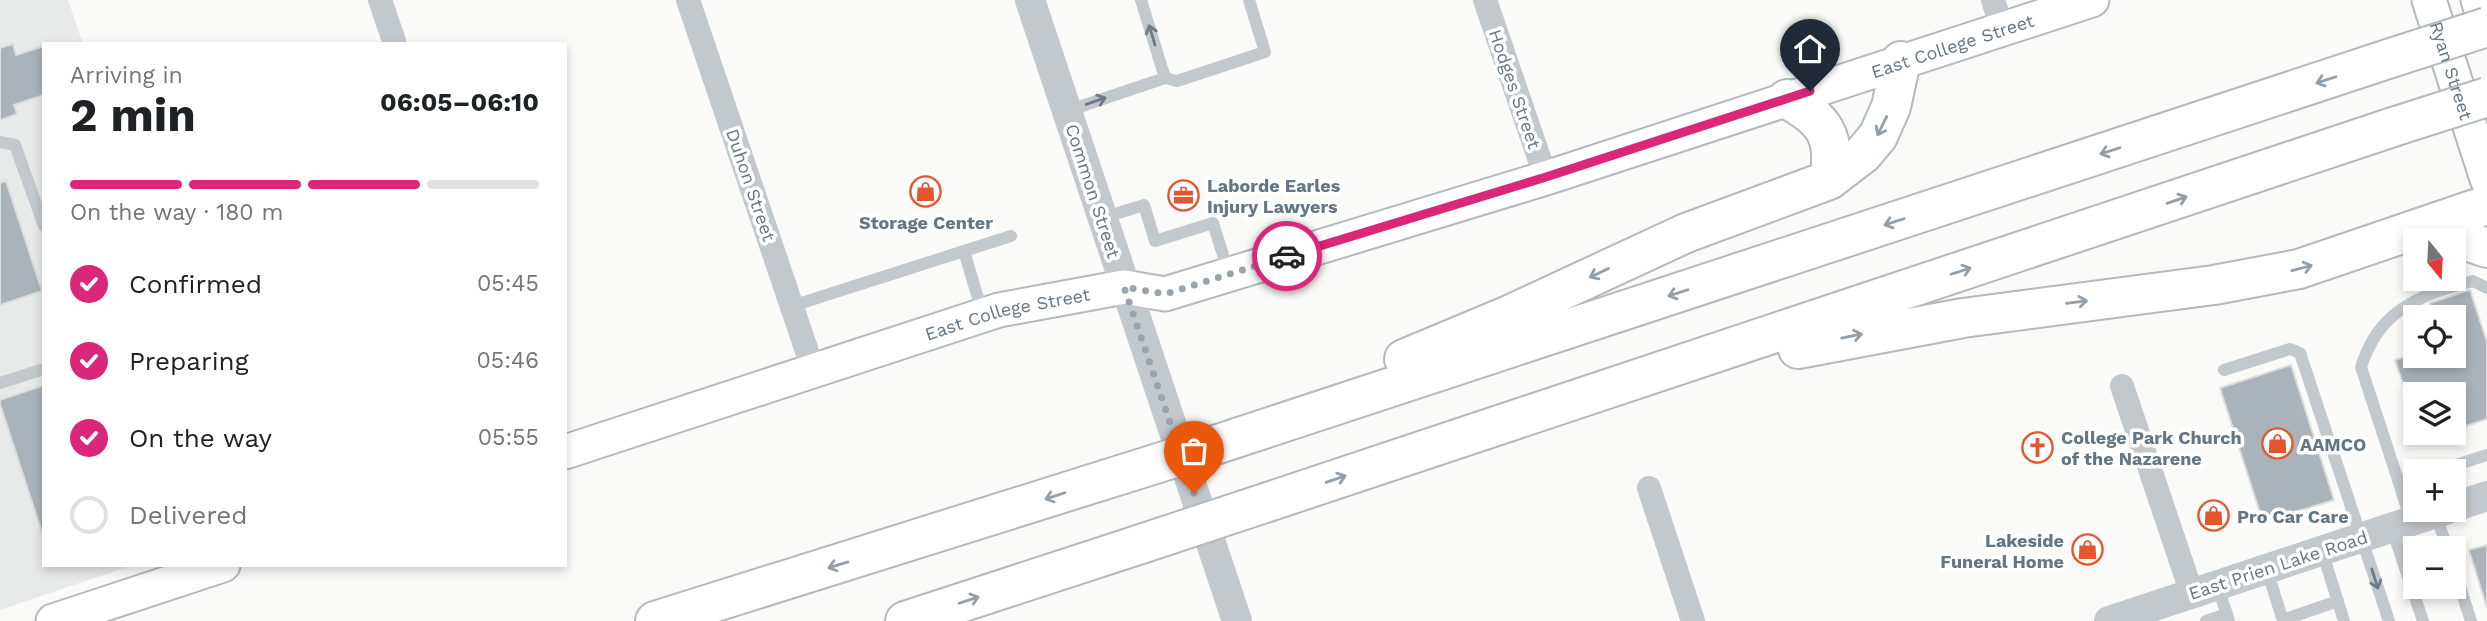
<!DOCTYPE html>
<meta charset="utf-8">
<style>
:root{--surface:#fff;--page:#f2f2f2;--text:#202124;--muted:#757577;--line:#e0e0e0;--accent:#db2777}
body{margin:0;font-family:"Work Sans",sans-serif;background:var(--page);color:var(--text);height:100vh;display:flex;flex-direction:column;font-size:26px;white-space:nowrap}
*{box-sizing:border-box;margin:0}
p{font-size:23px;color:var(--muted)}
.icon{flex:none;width:38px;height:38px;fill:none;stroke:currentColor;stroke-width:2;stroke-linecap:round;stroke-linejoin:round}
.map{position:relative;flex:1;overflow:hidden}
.panel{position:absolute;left:42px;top:42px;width:525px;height:525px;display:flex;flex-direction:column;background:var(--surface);border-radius:0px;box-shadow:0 4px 10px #0003}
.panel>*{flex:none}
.needle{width:46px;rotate:162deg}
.buttons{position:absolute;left:2403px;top:228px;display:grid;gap:14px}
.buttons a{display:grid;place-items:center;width:63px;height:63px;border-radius:0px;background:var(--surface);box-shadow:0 4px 10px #0003;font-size:35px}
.pin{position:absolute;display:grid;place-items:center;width:60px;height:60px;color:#fff;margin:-72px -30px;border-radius:50% 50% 50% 0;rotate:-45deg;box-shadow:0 0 7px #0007}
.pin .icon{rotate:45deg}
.courier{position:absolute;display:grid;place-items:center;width:70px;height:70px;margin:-35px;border:5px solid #db2777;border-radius:50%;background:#fff;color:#222;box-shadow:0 2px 9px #0007}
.head em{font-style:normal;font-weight:700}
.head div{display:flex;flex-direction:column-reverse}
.head{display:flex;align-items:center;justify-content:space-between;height:119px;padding:0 28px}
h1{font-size:46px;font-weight:700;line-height:52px}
.bar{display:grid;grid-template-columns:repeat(4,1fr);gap:10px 7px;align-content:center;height:84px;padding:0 28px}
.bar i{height:9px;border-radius:5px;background:var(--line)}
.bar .active{background:var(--accent)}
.bar p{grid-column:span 4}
ol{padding:0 28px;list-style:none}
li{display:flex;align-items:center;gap:21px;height:77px}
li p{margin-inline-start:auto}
li .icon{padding:7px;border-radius:50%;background:var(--accent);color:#fff;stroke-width:4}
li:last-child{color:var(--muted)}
li i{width:38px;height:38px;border:4px solid var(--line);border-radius:50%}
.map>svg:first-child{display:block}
.built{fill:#e8e9e9}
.building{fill:#aab3b9;stroke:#dcdcda;stroke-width:2}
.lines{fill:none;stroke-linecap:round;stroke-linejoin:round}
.secondary-casing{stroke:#b3babf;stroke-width:37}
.motorway-casing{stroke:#b4b9bd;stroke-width:42}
.service{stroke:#c3c8cc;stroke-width:12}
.minor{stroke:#c3c8cc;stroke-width:24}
.tertiary{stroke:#c3c8cc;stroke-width:30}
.secondary{stroke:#fff;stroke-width:33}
.motorway{stroke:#fff;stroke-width:38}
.motorway-bridge-casing{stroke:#b4b9bd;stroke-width:42;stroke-linecap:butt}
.motorway-bridge{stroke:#fff;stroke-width:38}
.oneway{stroke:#6a7a87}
.oneway2{stroke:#939fa8}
.done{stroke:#99a4ac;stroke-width:7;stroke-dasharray:0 12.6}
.route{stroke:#db2777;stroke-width:9}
.labels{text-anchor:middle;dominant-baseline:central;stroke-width:7;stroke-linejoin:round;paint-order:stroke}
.street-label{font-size:18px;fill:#657683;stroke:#fff}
.poi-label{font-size:18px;font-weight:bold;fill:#657683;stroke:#fff;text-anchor:start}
</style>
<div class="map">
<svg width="2487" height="621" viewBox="0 0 2487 621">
<rect width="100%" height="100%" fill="#fafaf8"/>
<path class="built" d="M0 0H68L83 44H44V565H133L0 610Z"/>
<path class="building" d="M13 44 16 55 44 46V95L14 105 17 114 0 120V48Z
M6 181 42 291 0 305V183Z
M2470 290 2487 342V419L2454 430V394H2415V421L2395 360 2415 354 2454 355V317H2435L2430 303Z
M2291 365 2334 500 2263 522 2220 388Z
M44 385V539L0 404V400Z
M2487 545V608L2469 550Z"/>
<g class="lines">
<defs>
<g id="secondary">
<path id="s1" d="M2429 0 2487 179"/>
<path d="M2478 0 2487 28"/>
<path id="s2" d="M565 452 999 310 1124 287 1165 294 1546 178 2092 0"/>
<path d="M53 621 223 565"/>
</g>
<path id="motorway" d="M1787 99C1824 119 1837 136 1829 180
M2417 239 2458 238 2487 248
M1798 349 1963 318 2214 285 2299 269 2487 205
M1404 359 1507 316 1686 233 1829 180 1863 154 1878 136 1891 107 1901 61
M1203 449 2391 58
M1271 501 2393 127
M655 621 1120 475
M905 621 1141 544"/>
</defs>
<use href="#secondary" class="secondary-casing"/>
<use href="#motorway" class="motorway-casing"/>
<path class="service" d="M1165 78 1177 81 1265 52 1249 0
M1067 111 1165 78 1141 0
M0 142 15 145 44 226
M1102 218 1144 205 1155 241 1213 223 1229 274
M964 251 1011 236
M792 306 964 251 983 315
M2224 370 2290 349 2300 353 2389 621
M0 383 44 369
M2437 471 2487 455
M2399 483 2361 367C2379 309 2420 295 2473 281L2487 288
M2436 514 2447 548
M2411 521 2399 483 2415 478
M2392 529 2423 621
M2322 551 2344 621
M2454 568 2471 621
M2267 570 2283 621
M2217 586 2227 614
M2283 620 2338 601
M2206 621 2227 614 2229 621"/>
<path class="minor" d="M380 0 395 44
M688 0 813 369
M1485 0 1546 178
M1993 0 2002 29
M2122 386 2192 594
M1649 488 1693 621"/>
<path class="tertiary" d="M1030 0 1237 621
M2454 507 2487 496
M2109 621 2448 509"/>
<use href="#secondary" class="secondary"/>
<use href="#motorway" class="motorway"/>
<defs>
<path id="motorway-bridge" d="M2391 58 2487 27
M2393 127 2487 97
M1120 475 1203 449
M1141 544 1271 501"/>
</defs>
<use href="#motorway-bridge" class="motorway-bridge-casing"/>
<use href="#motorway-bridge" class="motorway-bridge"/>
</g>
<defs><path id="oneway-shaft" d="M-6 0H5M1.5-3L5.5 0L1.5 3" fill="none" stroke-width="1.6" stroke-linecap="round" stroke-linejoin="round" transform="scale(1.75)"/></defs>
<g class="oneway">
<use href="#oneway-shaft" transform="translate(1152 35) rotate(-107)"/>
<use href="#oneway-shaft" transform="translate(1096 101) rotate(-19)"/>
<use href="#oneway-shaft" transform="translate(2375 579) rotate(72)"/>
</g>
<g class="oneway2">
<use href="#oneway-shaft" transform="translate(2326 80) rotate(162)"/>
<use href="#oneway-shaft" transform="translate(1882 126) rotate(116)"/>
<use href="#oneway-shaft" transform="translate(2110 151) rotate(162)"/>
<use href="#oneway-shaft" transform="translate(2177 200) rotate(-19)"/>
<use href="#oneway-shaft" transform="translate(1894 222) rotate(162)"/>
<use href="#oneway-shaft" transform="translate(2302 268) rotate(-15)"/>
<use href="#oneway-shaft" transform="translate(1961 271) rotate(-18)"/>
<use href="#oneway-shaft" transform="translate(1599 273) rotate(154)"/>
<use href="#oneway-shaft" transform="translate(1678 293) rotate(162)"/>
<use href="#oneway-shaft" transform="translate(2077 302) rotate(-8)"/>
<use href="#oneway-shaft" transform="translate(1852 336) rotate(-12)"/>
<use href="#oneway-shaft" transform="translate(1336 479) rotate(-19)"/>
<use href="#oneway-shaft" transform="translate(1055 496) rotate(162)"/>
<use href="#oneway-shaft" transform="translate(838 565) rotate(163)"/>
<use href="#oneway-shaft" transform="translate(969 600) rotate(-18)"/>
</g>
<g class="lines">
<path class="done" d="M1194 493 1124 287 1165 294 1287 256"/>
<path class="route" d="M1287 256 1546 177 1810 91"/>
</g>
<defs>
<symbol id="shop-ring" viewBox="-11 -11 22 22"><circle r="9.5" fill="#fff" stroke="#e4572e" stroke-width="1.5"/><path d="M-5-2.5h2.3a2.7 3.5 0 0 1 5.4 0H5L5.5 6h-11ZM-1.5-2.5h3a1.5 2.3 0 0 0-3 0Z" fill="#e4572e"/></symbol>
<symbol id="office-ring" viewBox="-11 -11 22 22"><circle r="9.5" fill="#fff" stroke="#e4572e" stroke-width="1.5"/><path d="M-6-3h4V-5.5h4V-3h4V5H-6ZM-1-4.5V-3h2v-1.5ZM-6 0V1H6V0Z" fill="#e4572e"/></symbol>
<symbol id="church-ring" viewBox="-11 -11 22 22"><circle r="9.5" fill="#fff" stroke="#e4572e" stroke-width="1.5"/><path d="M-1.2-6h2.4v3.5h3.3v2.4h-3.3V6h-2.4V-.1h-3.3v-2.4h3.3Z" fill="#e4572e"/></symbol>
</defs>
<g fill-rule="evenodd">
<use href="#shop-ring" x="908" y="174" width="35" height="35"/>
<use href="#office-ring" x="1166" y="178" width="35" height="35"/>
<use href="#shop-ring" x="2260" y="426" width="35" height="35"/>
<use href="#church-ring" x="2020" y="430" width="35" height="35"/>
<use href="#shop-ring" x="2196" y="498" width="35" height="35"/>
<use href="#shop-ring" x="2070" y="532" width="35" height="35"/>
</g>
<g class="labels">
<g class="street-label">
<text stroke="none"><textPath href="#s2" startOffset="1451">East College Street</textPath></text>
<text stroke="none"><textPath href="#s1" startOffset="74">Ryan Street</textPath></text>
<text transform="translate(1515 89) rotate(71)">Hodges Street</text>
<text transform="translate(751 185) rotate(71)">Duhon Street</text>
<text transform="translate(1093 191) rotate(72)">Common Street</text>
<text stroke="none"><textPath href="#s2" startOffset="464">East College Street</textPath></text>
<text transform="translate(2278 565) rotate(-18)">East Prien Lake Road</text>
</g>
<g class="poi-label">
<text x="1207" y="185">Laborde Earles<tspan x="1207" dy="21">Injury Lawyers</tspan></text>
<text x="926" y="222" text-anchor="middle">Storage Center</text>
<text x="2061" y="437">College Park Church<tspan x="2061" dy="21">of the Nazarene</tspan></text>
<text x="2300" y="444">AAMCO</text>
<text x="2237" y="516">Pro Car Care</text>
<text x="2064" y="540" text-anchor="end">Lakeside<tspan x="2064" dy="21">Funeral Home</tspan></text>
</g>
</g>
</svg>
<div class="buttons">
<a><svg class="needle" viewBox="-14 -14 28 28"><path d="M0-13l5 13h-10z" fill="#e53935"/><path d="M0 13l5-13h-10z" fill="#757577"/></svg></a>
<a><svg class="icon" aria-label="locate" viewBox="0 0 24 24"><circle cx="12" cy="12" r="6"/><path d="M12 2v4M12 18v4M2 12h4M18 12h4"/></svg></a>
<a><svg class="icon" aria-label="layers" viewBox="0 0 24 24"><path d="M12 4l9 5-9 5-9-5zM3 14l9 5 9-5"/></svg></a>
<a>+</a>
<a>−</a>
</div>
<div class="pin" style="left:1194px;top:493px;background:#ea580c"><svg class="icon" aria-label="bag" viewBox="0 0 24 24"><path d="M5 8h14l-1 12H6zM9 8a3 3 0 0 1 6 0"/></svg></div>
<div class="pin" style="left:1810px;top:91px;background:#1f2937"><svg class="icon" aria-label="home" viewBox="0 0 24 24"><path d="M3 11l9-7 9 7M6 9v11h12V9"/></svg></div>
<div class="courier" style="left:1287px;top:256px"><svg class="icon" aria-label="car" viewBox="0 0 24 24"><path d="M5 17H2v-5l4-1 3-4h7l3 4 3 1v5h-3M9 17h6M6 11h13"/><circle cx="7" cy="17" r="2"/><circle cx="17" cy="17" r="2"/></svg></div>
<section class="panel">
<div class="head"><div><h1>2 min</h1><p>Arriving in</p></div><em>06:05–06:10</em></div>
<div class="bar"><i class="active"></i><i class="active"></i><i class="active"></i><i></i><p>On the way · 180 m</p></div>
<ol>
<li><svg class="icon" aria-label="check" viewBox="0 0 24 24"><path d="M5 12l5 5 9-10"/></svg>Confirmed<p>05:45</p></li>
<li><svg class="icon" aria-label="check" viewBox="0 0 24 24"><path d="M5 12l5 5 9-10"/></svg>Preparing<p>05:46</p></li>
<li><svg class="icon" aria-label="check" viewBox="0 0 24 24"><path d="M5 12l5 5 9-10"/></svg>On the way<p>05:55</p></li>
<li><i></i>Delivered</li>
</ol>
</section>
</div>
